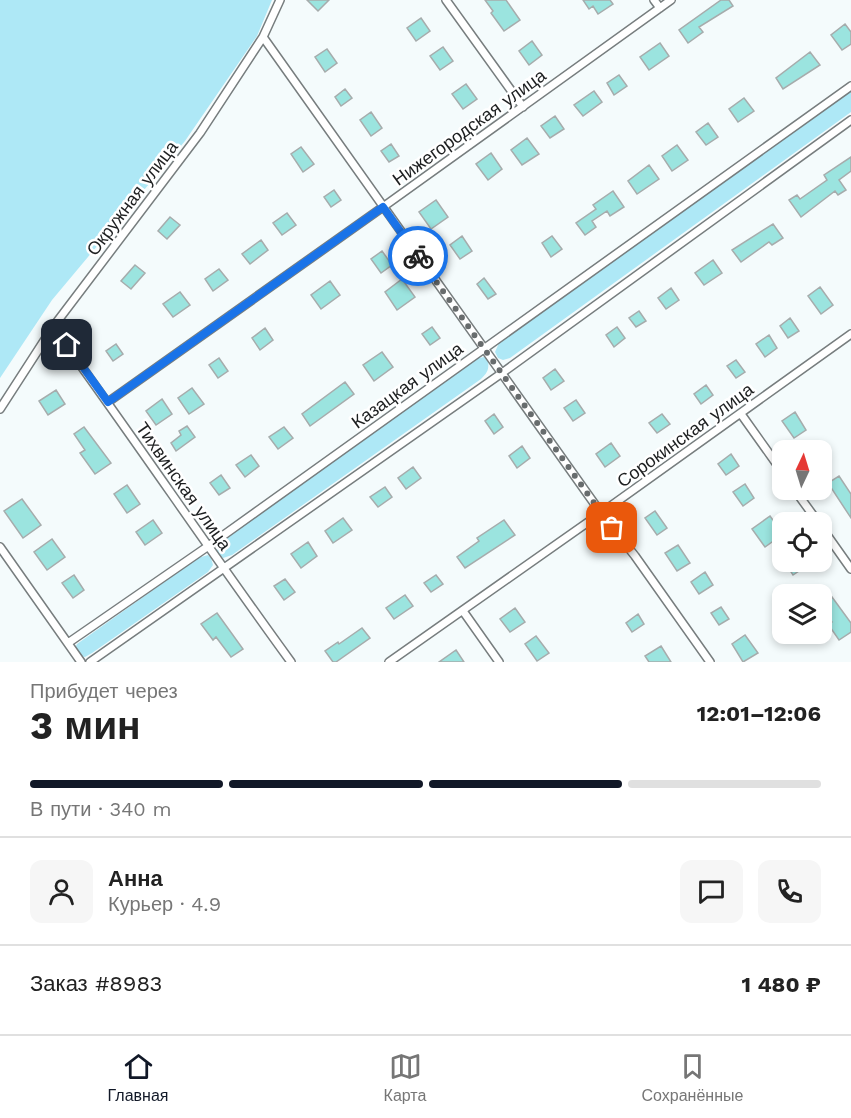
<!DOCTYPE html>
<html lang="ru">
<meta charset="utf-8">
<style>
:root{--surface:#fff;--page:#f6f6f6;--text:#222;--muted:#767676;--line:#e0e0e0;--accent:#111827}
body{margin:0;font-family:"Work Sans",sans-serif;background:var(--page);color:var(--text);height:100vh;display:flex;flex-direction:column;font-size:22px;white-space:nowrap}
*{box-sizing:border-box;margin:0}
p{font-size:20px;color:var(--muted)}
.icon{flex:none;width:33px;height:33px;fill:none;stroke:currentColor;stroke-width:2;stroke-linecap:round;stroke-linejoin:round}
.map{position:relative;height:662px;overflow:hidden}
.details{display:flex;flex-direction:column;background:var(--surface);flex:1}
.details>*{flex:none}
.needle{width:39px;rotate:4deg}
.buttons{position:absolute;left:772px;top:440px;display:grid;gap:12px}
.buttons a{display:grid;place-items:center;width:60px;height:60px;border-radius:12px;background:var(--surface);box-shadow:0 3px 9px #0003;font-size:30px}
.pin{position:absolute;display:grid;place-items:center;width:51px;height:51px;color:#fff;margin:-26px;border-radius:12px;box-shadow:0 3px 9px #0006}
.courier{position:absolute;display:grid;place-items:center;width:60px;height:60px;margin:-30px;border:4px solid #1a73e8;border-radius:50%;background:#fff;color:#222;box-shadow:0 2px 8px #0007}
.head em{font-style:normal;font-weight:700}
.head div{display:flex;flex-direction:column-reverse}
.head{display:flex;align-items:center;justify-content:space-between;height:102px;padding:0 30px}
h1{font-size:39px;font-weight:700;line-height:45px}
.bar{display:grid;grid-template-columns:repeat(4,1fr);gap:9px 6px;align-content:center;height:72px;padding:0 30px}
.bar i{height:8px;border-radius:4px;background:var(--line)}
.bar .on{background:var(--accent)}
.bar p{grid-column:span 4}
.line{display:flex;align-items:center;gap:15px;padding:0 30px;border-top:2px solid var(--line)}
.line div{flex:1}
.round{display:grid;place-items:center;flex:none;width:63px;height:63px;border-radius:12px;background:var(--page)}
.dock{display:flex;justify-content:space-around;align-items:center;height:84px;border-top:2px solid var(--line);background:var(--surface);font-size:16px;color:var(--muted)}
.dock a{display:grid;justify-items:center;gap:3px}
.dock .on{color:var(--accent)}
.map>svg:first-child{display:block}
.green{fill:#aee8f6}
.building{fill:#9be4df;stroke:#a6acac;stroke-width:1.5}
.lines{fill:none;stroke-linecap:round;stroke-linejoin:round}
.street-casing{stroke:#777d7e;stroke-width:10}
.street{stroke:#fff;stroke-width:7}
.done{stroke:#686c6d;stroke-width:6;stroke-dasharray:0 10.8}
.route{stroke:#1a73e8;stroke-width:8}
.labels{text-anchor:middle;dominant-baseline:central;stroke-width:5;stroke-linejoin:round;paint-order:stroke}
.street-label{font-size:18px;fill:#1d1f20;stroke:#fff}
</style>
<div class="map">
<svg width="851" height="662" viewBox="0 0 851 662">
<rect width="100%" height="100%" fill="#f4fbfc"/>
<path class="green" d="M0 0H272L257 36 185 141 52 300 0 378Z
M851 90V112L510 358 503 360 498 358 495 352 499 343Z
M484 357 488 360C489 369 488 372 481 379L232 555 223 558 217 552 218 544 224 540 475 359Z
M208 555 211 558 213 565 208 572 92 653 85 657 80 656 75 648 77 644 198 558Z"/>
<path class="building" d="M307 0H329L318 11Z
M485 0H506L520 20 504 31 491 13 493 11Z
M583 0H610L613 4 598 14 593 6 589 9Z
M721 0H729L733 6 699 27 703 32 688 43 679 30Z
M421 18 430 31 416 41 407 28Z
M845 24 851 32V44L842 50 831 35Z
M532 41 542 55 529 65 519 51Z
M660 43 669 56 649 70 640 57Z
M443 47 453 61 440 70 430 56Z
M327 49 337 63 325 72 315 57Z
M810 52 820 65 783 89 776 78Z
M619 75 627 86 614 95 607 83Z
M466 84 477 99 463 109 452 94Z
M345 89 352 98 341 106 335 97Z
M594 91 602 102 583 116 574 105Z
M744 98 754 111 738 122 729 109Z
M371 112 382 128 371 136 360 120Z
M555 116 564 129 550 138 541 126Z
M708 123 718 137 706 145 696 132Z
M527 138 539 154 522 165 511 150Z
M391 144 399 156 389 162 381 151Z
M677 145 688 160 672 171 662 156Z
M301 147 314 164 303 172 291 154Z
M491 153 502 169 488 180 476 164Z
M851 157V171L839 180 846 190 838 195 835 191 801 217 789 200 797 195 800 199 827 180 824 175Z
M649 165 659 179 637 194 628 181Z
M334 190 341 200 331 207 324 197Z
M613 191 624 207 610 216 607 211 592 221 596 227 585 235 576 223 596 209 593 205Z
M436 200 448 217 431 229 419 212Z
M287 213 296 225 282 235 273 223Z
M170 217 180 225 167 239 158 231Z
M773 224 783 238 772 245 769 242 741 262 732 250Z
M462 236 472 251 460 259 450 245Z
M552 236 562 249 551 257 542 243Z
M261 240 268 250 250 264 242 254Z
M382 251 392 265 381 273 371 259Z
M713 260 722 273 704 285 695 273Z
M135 265 145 273 131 289 121 281Z
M219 269 228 280 213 291 205 279Z
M484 278 496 294 488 299 477 284Z
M402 279 415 297 397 310 385 292Z
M330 281 340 295 321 309 311 295Z
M820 287 833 305 821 314 808 296Z
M671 288 679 300 666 309 658 298Z
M180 292 190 305 173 317 163 304Z
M639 311 646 321 636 327 629 318Z
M790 318 799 331 788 338 780 326Z
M432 327 440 338 430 345 422 334Z
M617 327 625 338 614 347 606 335Z
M265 328 273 340 260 350 252 338Z
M769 335 777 348 765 357 756 344Z
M116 344 123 354 113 361 106 351Z
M382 352 393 367 374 381 363 365Z
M219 358 228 371 218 378 209 365Z
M736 360 745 372 736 378 727 366Z
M555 369 564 381 551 390 543 378Z
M345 382 354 394 310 426 302 414Z
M706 385 713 395 701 404 694 394Z
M192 388 204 404 189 414 178 398Z
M56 390 65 404 48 415 39 401Z
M162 399 172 414 156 425 146 411Z
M576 400 585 413 573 421 564 408Z
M795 412 806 430 794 438 782 421Z
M494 414 503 427 494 434 485 421Z
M662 414 670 424 657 433 649 423Z
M187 426 195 437 176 451 171 443 181 435 179 431Z
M84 427 111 463 95 474 80 453 85 450 74 434Z
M284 427 293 438 278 449 269 437Z
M611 443 620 456 605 467 596 454Z
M522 446 530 458 517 468 509 456Z
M731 454 739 466 726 475 718 464Z
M251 455 259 466 245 477 236 465Z
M413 467 421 478 406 489 398 478Z
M221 475 230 488 219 495 210 483Z
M839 476 851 494V518L828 483Z
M745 484 754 498 743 506 733 492Z
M127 485 140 504 127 513 114 494Z
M385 487 392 497 378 507 370 497Z
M22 499 41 525 23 538 4 511Z
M655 511 667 528 657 535 645 518Z
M770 516 783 534 765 547 752 529Z
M343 518 352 530 333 543 325 531Z
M153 520 162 533 145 545 136 532Z
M504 520 515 535 465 568 457 557 479 541 477 538Z
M52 539 65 557 47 570 34 552Z
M308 542 317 556 301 568 291 554Z
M678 545 690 563 677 571 665 553Z
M784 561H814L793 575Z
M705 572 713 585 699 594 691 582Z
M74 575 84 590 73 598 62 583Z
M436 575 443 584 431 592 424 583Z
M285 579 295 592 284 600 274 586Z
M405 595 413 606 394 619 386 608Z
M832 597 851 623V632L839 640 828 624 832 622 822 606V603Z
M721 607 729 619 719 625 711 613Z
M515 608 525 622 510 632 500 619Z
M217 613 243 649 231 657 216 637 213 640 201 624Z
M638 614 644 624 632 632 626 623Z
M362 628 370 638 336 662H333L325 651 338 642 339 644Z
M745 635 758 653 743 662 732 644Z
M536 636 549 653 537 661 525 644Z
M661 646 671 662H649L645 656Z
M456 650 464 662H439Z"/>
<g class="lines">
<defs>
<path id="street" d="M446 0 523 107
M654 0 660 8
M263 37 601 513 635 556 710 662
M53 327C134 438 210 551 291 662
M108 402 383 207 671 0
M0 409 53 327 200 133 263 37 280 0
M741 414 783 473
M794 489 818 522
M822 528 851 569
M0 547 81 662
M463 611 499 662
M68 643 207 547 851 86
M90 662 502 373 851 120
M389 662 601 513 851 334"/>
</defs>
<use href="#street" class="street-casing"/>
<use href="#street" class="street"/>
</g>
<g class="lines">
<path class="done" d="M418 256 612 528"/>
<path class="route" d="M67 345 108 402 383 207 418 256"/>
</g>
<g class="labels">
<g class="street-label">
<text transform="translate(469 127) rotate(-36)">Нижегородская улица</text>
<text transform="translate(132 198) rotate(-53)">Окружная улица</text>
<text transform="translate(407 385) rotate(-36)">Казацкая улица</text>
<text transform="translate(685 435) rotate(-36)">Сорокинская улица</text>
<text transform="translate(184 486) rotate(55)">Тихвинская улица</text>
</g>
</g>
</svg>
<div class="buttons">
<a><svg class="needle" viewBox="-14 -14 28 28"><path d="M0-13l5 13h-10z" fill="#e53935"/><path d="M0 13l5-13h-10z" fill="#767676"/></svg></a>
<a><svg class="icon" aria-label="locate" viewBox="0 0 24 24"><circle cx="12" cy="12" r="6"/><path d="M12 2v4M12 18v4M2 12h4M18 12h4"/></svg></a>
<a><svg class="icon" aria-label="layers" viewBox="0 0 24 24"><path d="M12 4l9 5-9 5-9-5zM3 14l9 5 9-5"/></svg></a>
</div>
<div class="pin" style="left:612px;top:528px;background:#ea580c"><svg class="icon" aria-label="bag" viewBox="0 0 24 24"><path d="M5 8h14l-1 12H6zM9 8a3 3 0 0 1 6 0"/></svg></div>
<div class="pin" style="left:67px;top:345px;background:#1f2937"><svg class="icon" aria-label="home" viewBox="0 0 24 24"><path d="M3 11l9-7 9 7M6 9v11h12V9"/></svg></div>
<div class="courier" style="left:418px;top:256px"><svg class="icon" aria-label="bike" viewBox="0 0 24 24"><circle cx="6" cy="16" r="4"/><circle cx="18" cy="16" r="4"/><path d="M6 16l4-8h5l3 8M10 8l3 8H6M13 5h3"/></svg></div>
</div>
<section class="details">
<div class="head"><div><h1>3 мин</h1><p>Прибудет через</p></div><em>12:01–12:06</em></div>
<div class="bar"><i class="on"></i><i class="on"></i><i class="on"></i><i></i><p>В пути · 340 m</p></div>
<div class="line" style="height:108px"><a class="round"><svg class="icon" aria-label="person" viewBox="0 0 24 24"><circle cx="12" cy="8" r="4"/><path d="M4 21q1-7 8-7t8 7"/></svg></a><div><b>Анна</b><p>Курьер · 4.9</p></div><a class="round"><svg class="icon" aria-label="chat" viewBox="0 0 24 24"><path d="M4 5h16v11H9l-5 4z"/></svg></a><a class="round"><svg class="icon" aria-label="phone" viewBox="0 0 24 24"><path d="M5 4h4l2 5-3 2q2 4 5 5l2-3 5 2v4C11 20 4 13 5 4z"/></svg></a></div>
<div class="line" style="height:78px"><div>Заказ #8983</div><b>1 480 ₽</b></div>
</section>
<nav class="dock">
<a class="on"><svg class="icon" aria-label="home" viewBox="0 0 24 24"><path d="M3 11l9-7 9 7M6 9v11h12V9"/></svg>Главная</a>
<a><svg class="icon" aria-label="map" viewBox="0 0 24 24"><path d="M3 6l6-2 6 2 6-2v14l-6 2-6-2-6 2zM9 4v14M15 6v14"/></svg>Карта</a>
<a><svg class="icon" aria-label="saved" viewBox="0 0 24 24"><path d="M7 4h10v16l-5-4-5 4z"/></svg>Сохранённые</a>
</nav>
